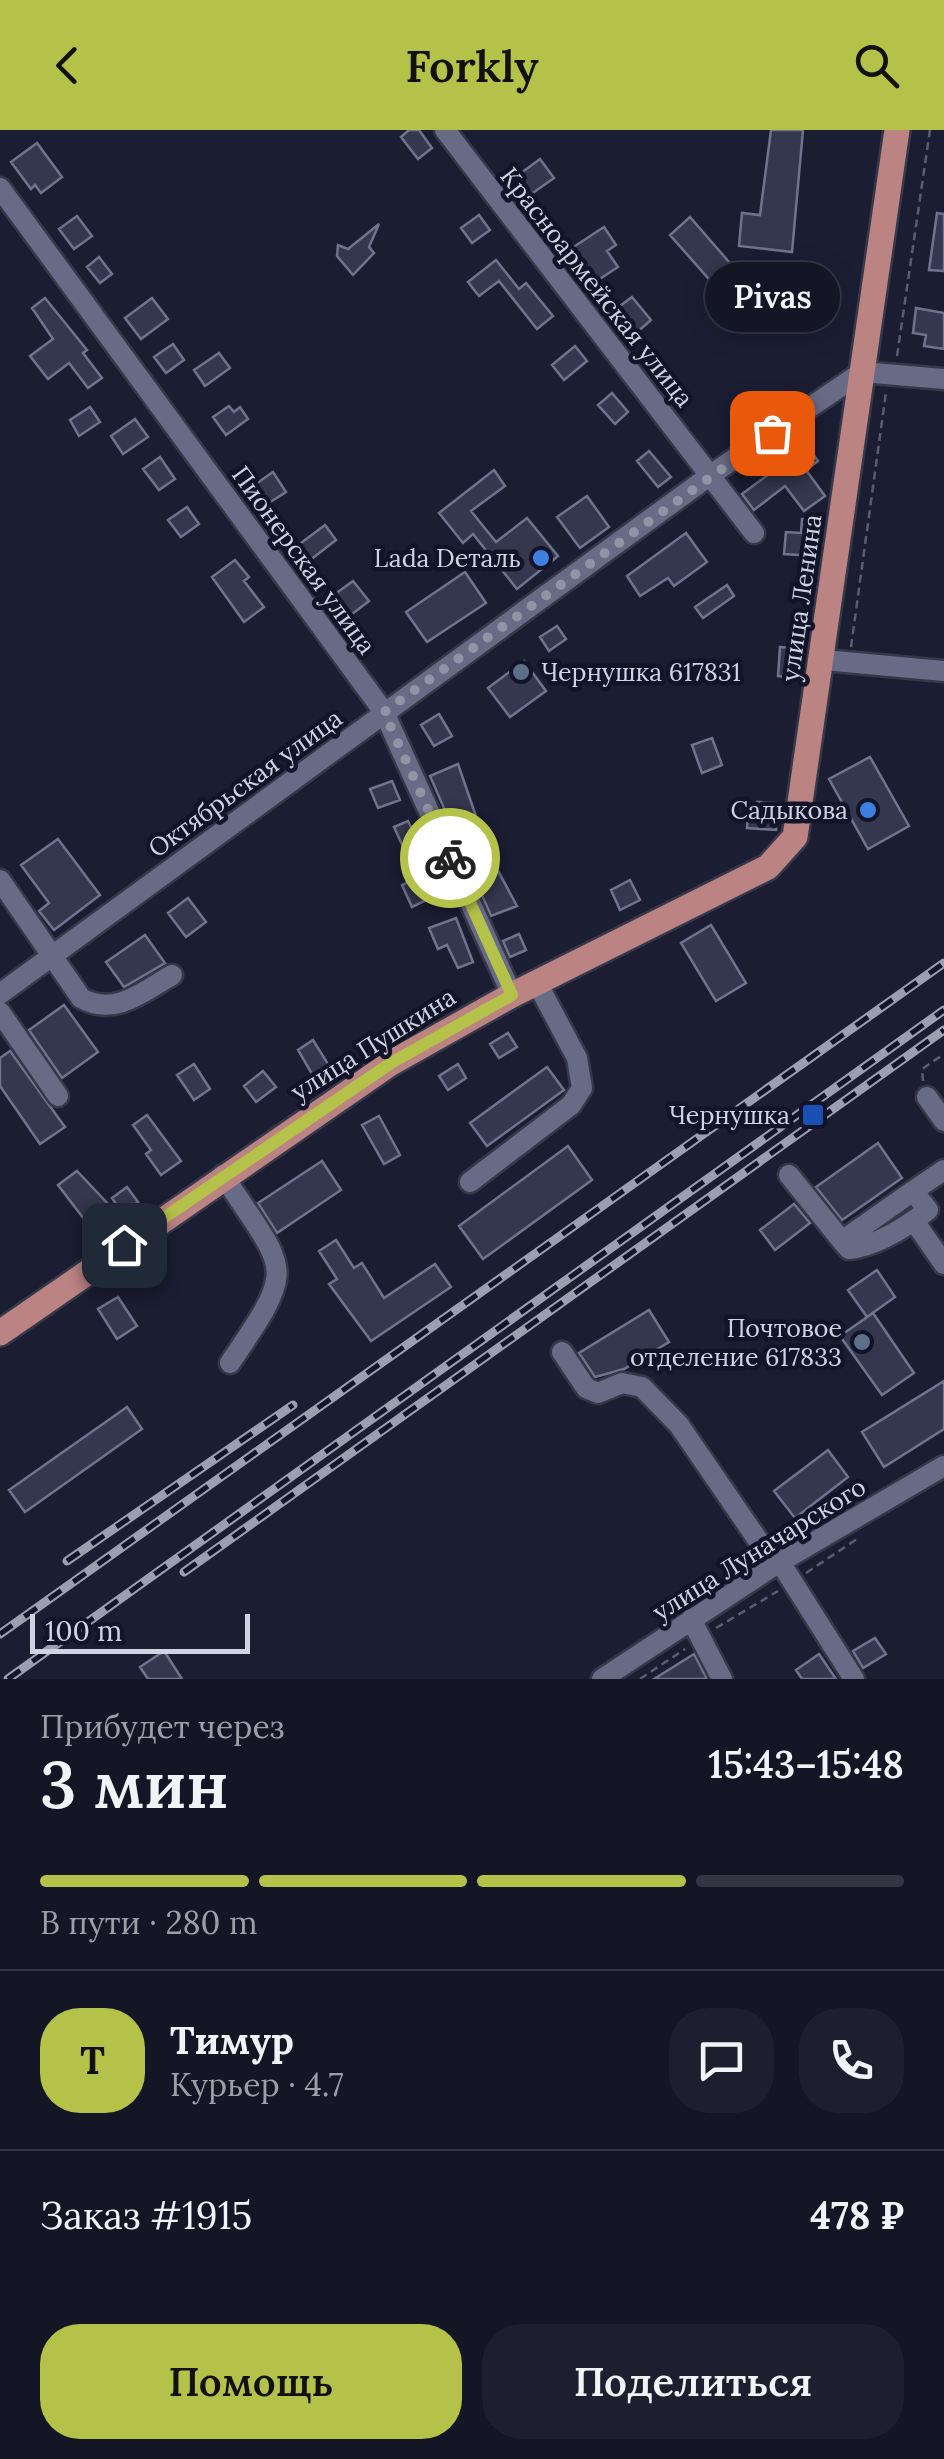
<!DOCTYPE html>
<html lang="ru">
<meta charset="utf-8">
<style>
:root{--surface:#141626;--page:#1d1f2e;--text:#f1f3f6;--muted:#9d9fa7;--line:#333543;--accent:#b5c24a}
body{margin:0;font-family:Lora,serif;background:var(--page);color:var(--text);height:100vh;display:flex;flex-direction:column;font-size:38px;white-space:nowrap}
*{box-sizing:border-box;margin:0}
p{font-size:32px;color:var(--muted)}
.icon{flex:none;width:55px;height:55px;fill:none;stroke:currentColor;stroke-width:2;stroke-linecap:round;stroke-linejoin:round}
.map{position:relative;height:1549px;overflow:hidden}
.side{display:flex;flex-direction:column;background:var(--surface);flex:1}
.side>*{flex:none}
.scale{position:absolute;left:30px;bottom:25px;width:220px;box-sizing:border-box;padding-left:10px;border:5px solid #d0d3e2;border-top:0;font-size:28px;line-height:35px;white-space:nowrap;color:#d0d3e2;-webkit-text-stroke:8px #121429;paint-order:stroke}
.pin{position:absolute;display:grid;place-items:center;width:85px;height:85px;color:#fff;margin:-42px;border-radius:20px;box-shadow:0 5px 15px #0006}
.courier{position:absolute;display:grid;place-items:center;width:100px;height:100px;margin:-50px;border:8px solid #b5c24a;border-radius:50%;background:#fff;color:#222;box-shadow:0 2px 12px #0007}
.bubble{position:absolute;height:70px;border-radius:35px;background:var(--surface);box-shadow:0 5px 25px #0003,0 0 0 2px var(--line);font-size:32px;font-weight:600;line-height:70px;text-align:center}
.summary em{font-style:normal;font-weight:600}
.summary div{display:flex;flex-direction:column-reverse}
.summary{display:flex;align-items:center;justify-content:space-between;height:170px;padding:0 40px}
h1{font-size:65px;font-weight:600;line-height:75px}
.bar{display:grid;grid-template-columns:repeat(4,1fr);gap:15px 10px;align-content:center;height:120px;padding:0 40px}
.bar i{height:12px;border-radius:8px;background:var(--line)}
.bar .selected{background:var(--accent)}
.bar p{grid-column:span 4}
.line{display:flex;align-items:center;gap:25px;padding:0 40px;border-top:2px solid var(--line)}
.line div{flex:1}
.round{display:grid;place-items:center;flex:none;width:105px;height:105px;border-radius:40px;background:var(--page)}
.primary-button{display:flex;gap:20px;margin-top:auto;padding:20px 40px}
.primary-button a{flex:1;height:115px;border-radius:40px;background:var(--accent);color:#111;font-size:40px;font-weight:600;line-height:115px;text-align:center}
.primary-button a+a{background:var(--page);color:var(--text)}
header{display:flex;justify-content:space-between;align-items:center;height:130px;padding:0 40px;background:var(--accent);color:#111;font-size:45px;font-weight:600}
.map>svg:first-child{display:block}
.building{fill:#34374e;stroke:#6f748e;stroke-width:2.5}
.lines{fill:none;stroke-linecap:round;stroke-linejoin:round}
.minor-casing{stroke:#36384a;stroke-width:25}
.major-casing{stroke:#36384a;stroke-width:30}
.path{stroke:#5a5d70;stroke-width:2.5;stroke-dasharray:8 5;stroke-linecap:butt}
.minor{stroke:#676b85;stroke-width:20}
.major{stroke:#bc8383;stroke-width:25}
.rail-casing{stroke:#9c9faf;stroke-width:9}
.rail{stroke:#121429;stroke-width:5;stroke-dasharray:15;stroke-linecap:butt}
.done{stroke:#9194a5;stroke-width:10;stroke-dasharray:0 18}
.route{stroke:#b5c24a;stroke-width:12}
.shop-dot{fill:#3f7fe0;stroke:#121429;stroke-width:4}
.service-dot{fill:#5c6f8a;stroke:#121429;stroke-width:4}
.transit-dot{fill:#1a4fb4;stroke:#121429;stroke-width:4}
.labels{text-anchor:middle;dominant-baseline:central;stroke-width:9;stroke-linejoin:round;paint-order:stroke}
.street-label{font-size:25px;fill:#d0d3e2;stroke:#121429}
.poi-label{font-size:25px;fill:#d0d3e2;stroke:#121429;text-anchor:end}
</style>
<header><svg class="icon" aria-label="back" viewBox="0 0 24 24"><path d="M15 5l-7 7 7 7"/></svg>Forkly<svg class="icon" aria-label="search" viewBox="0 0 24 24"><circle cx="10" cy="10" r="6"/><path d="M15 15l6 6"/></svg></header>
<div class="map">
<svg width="944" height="1549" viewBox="0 0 944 1549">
<rect width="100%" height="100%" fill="#1b1e33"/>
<path class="building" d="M409 0H419L432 18 418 29 401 7Z
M771 0H803L792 122 739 116 742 83 760 85Z
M37 13 62 47 41 63 35 55 31 59 11 32Z
M540 29 554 48 530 65 517 46Z
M937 83 944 84V141L929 140Z
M479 85 490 100 472 113 461 98Z
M77 86 92 106 74 119 59 99Z
M690 87 742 147 722 164 670 105Z
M379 94 369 117 374 123 353 145 337 126 338 115 348 119Z
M604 97 616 115 607 121 618 137 595 152 572 118Z
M99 127 112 144 100 153 87 137Z
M496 130 519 159 526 153 553 186 537 199 499 151 479 166 468 152Z
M632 167 651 190 636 203 616 179Z
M45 168 87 220 83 223 102 248 88 258 69 233 48 249 30 226 53 209 32 178Z
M152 168 168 189 141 209 125 188Z
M916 178 944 183V219L924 216 926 205 913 203Z
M173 214 184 230 166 243 154 227Z
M575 216 587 231 564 250 552 235Z
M219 223 230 238 205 256 194 240Z
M612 263 628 282 615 294 598 275Z
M229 276 234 282 240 277 248 289 226 305 213 287Z
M90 277 100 292 79 306 70 290Z
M135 289 148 307 123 324 111 306Z
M807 316 818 331 806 340 825 366 804 381 785 356 754 380 742 364Z
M649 321 671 347 658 357 637 331Z
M160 327 175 349 159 360 143 339Z
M494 340 505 356 471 381 496 412 527 388 558 426 517 459 473 404 463 413 439 383Z
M273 342 286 362 259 379 247 360Z
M587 366 609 397 580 418 557 387Z
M187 377 199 394 181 407 168 390Z
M802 389 817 390 813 426 784 424 786 402 801 403Z
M325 395 336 410 309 431 297 416Z
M686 403 707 432 674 456 668 448 640 466 627 446Z
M235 430 249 447 244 451 264 477 244 492 212 447Z
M465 442 486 473 427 512 406 482Z
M353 451 369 471 347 488 331 467Z
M727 455 734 466 703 488 695 477Z
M557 496 566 509 549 521 540 507Z
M780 517 800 519 798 549 778 546Z
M524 531 546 561 510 587 488 558Z
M439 584 452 606 434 616 421 595Z
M712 608 722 635 702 643 692 615Z
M870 627 909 696 868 719 829 649Z
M458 634 489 724 517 776 491 786 430 646Z
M392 651 400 670 378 678 370 659Z
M757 672 778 673 776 700 747 698 748 680H756Z
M408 691 443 762 412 777 402 755 417 748 394 697Z
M58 709 100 765 54 800 39 781 49 773 21 735Z
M630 750 640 770 620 780 611 760Z
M188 768 206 792 186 807 168 783Z
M456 788 473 832 458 838 447 815 438 819 429 798Z
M711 795 746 853 716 871 681 813Z
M519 804 526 820 510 827 503 811Z
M145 805 165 833 124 857 106 832Z
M64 875 98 922 62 948 29 900Z
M508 903 517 917 499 928 490 914Z
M313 910 328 934 312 944 298 920Z
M10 921 65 997 40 1014 0 956V928Z
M194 934 210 959 194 970 177 945Z
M458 934 466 948 448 960 439 946Z
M547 937 564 960 487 1016 470 993Z
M263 941 276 957 256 972 244 956Z
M147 985 181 1031 161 1045 146 1024 151 1020 133 995Z
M379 986 400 1025 384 1034 362 995Z
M878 1013 902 1048 842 1090 816 1057Z
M568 1016 592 1050 483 1129 459 1096Z
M322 1031 341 1060 277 1103 258 1073Z
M77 1041 113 1079 90 1097 58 1055Z
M127 1057 138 1072 122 1083 112 1068Z
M794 1074 810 1093 775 1120 760 1100Z
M336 1110 354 1138 362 1133 384 1168 435 1134 451 1157 371 1211 329 1154 337 1149 319 1121Z
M877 1140 895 1167 867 1187 848 1160Z
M118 1167 137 1196 117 1209 98 1179Z
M649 1180 669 1212 624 1239 595 1247 579 1223Z
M873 1183 914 1243 882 1265 840 1206Z
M944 1251V1299L884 1337 862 1302Z
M127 1277 142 1299 25 1382 9 1360Z
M828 1320 848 1347 795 1388 774 1361Z
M875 1508 886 1524 863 1538 853 1521Z
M164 1521 182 1549H148L140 1537Z
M694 1524 707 1549H654Z
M819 1524 836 1549H802L796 1540Z"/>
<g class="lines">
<defs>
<path id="minor" d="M445 0 754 403
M0 58 384 582 512 865
M824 530 944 541
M0 750 81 868C114 887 143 862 172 845
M0 864 712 344 862 242 944 249
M0 882 58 966
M927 967 944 991
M223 1045C287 1144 299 1132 230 1233
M789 1045 842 1111
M470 1052 571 975 582 958 577 928 537 853
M913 1061 928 1080C906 1097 877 1116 849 1119L842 1111Z
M913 1061 944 1040
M914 1091 944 1134
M562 1222 586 1258 598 1263 622 1253 642 1257 679 1295 775 1435
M780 1432 854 1549
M691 1489 722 1549
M602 1549 775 1435 944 1336"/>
<path id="major" d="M0 1203 391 933 512 865 768 737 795 707 897 0"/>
</defs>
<use href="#minor" class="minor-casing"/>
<use href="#major" class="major-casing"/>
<path class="path" d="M897 226 930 0
M851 517 886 262
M923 951 922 939 944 924
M806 1443 857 1409
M716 1498 778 1461
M640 1549 685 1519"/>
<use href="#minor" class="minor"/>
<use href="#major" class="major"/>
<defs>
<path id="rail" d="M67 1431 293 1275
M184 1442 944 900
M0 1504 944 833
M8 1549 944 880"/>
</defs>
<use href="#rail" class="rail-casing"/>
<use href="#rail" class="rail"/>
</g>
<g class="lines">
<path class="done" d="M450 728 384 582 772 303"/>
<path class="route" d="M124 1115 391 933 512 865 450 728"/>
</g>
<g class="shop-dot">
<circle cx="541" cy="428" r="10"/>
<circle cx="868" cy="680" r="10"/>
</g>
<g class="service-dot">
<circle cx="521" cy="542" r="10"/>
<circle cx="862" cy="1212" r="10"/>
</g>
<rect class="transit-dot" x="801" y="973" width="24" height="24" rx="5"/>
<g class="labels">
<g class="street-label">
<text transform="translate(597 157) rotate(52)">Красноармейская улица</text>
<text transform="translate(304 430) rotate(54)">Пионерская улица</text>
<text transform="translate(801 468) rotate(-82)">улица Ленина</text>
<text transform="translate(245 653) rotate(-36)">Октябрьская улица</text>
<text transform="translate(373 914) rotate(-32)">улица Пушкина</text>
<text transform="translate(759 1419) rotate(-32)">улица Луначарского</text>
</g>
<g class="poi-label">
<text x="521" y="428">Lada Dеталь</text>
<text x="541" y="542" text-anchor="start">Чернушка 617831</text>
<text x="848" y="680">Садыкова</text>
<text x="790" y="985">Чернушка</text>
<text x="842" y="1198">Почтовое<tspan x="842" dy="29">отделение 617833</tspan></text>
</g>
</g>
</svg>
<div class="scale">100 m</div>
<div class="pin" style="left:772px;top:303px;background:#ea580c"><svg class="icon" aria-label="bag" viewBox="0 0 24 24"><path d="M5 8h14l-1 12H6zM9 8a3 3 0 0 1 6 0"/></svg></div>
<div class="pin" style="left:124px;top:1115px;background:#1f2937"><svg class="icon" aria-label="home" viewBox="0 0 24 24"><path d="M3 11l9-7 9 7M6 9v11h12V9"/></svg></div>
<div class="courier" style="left:450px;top:728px"><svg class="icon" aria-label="bike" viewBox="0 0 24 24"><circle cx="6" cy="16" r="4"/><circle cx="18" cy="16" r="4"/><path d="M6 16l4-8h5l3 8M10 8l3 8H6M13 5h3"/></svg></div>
<div class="bubble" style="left:705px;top:132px;width:135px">Pivas</div>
</div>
<section class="side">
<div class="summary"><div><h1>3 мин</h1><p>Прибудет через</p></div><em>15:43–15:48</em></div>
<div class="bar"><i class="selected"></i><i class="selected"></i><i class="selected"></i><i></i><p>В пути · 280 m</p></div>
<div class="line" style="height:180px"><b class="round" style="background:var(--accent);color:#111">Т</b><div><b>Тимур</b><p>Курьер · 4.7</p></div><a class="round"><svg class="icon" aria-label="chat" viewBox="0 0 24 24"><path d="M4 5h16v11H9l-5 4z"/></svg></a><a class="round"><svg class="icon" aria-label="phone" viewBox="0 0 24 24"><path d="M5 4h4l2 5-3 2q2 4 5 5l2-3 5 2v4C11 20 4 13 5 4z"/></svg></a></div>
<div class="line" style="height:130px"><div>Заказ #1915</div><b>478 ₽</b></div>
<div class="primary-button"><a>Помощь</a><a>Поделиться</a></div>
</section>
